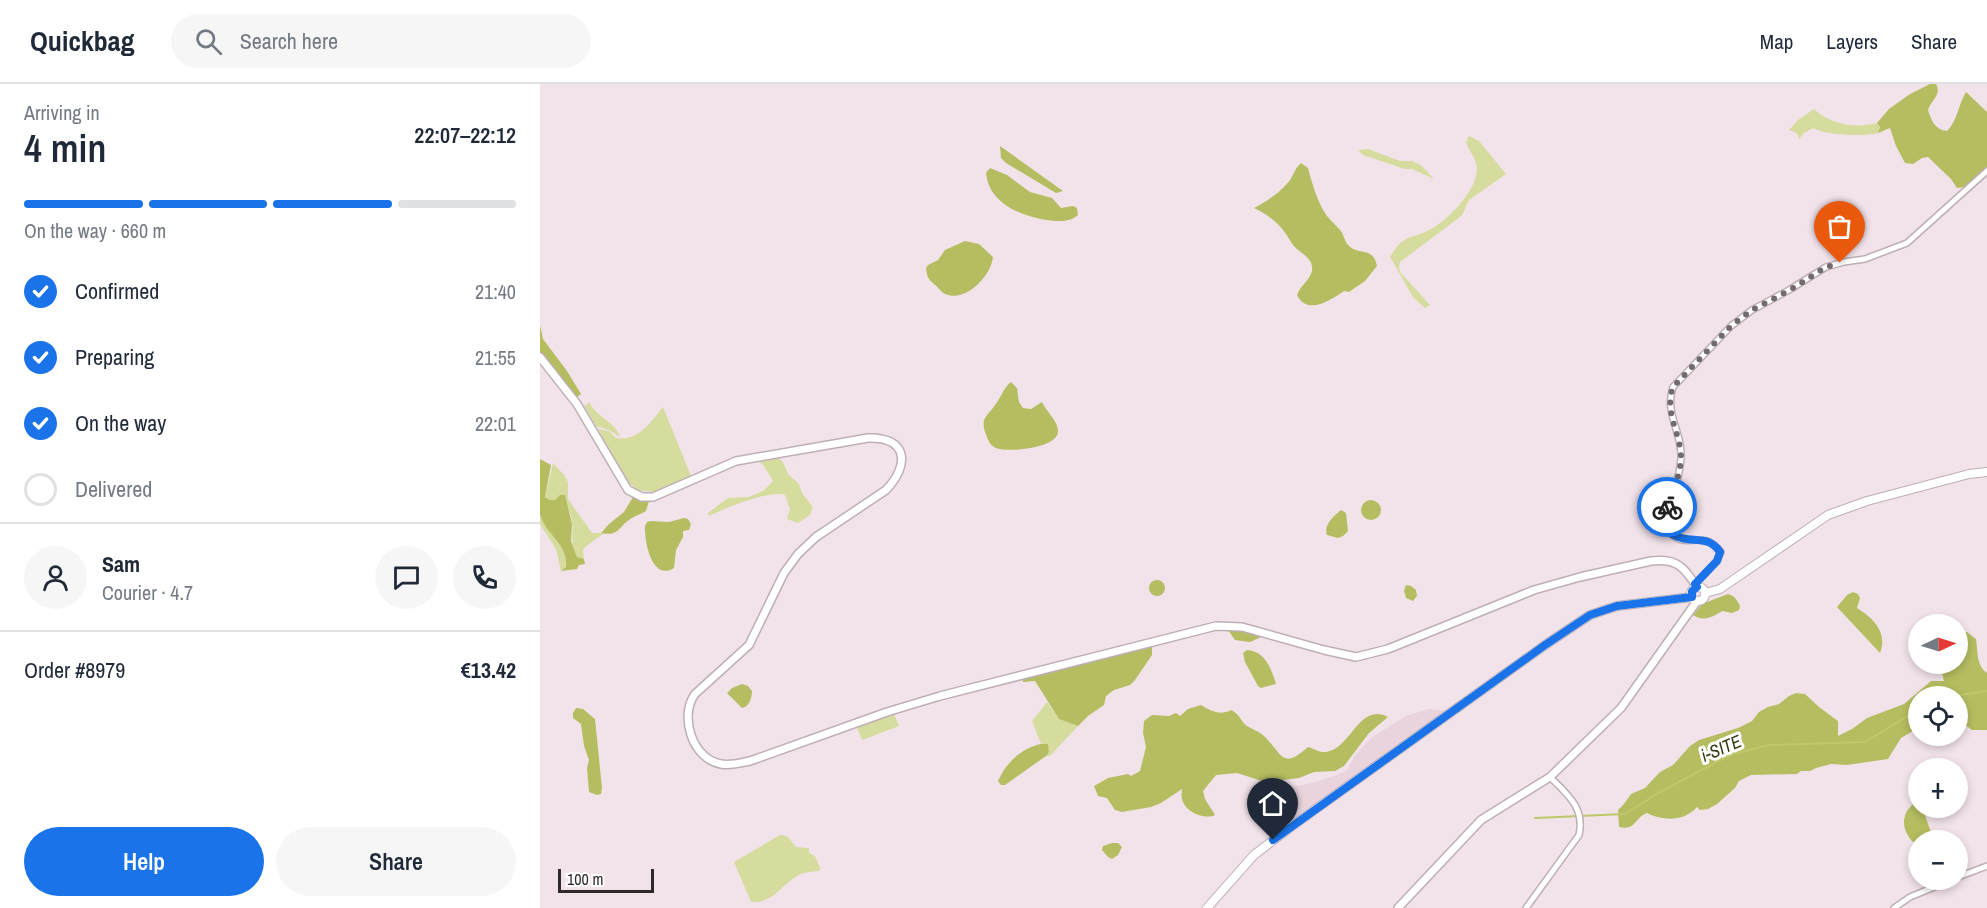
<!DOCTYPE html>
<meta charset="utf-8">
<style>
:root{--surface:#fff;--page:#f6f6f7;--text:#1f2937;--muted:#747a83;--line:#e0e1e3;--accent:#1a73e8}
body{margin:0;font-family:"Archivo Narrow",sans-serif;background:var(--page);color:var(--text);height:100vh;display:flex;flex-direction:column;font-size:22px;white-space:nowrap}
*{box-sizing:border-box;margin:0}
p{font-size:20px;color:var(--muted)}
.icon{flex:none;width:33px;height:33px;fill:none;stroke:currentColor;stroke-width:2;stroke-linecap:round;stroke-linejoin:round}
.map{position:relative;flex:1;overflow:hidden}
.sheet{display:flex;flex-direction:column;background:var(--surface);width:540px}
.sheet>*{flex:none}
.needle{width:39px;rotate:86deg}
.controls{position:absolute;left:1368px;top:530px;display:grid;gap:12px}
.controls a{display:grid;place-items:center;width:60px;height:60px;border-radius:50%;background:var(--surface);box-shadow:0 3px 9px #0003;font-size:30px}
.scale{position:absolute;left:18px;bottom:15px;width:96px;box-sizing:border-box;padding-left:6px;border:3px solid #2e292b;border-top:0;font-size:16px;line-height:21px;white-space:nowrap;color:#2e292b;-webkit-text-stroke:4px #fff;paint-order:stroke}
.pin{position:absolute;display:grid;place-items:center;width:51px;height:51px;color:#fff;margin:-62px -26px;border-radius:50% 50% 50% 0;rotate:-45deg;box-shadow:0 0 6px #0007}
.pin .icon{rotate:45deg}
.courier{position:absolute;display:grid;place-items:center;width:60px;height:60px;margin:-30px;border:4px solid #1a73e8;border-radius:50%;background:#fff;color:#222;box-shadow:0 2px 8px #0007}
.overview em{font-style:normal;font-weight:600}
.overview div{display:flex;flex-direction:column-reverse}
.overview{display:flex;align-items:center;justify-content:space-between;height:102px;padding:0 24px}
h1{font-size:39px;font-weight:600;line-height:45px}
.bar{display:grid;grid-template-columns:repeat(4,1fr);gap:9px 6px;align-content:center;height:72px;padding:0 24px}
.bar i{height:8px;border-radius:4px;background:var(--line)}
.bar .active{background:var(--accent)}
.bar p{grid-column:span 4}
.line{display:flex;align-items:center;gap:15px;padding:0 24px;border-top:2px solid var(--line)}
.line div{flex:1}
.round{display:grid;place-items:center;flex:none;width:63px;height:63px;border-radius:32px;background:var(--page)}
ol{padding:0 24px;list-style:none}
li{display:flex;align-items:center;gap:18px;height:66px}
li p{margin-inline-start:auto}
li .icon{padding:6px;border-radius:50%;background:var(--accent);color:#fff;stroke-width:4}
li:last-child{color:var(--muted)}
li i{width:33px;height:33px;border:3px solid var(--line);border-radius:50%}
.cta{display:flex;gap:12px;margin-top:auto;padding:12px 24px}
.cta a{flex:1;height:69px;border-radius:36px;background:var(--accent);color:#fff;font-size:24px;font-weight:600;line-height:69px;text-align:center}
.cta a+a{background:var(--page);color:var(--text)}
header{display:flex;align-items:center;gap:36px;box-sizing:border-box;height:84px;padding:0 30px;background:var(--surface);border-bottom:2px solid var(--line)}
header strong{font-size:28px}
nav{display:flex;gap:33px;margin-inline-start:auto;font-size:21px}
.search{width:420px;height:54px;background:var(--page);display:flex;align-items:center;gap:15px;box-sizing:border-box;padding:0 21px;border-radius:33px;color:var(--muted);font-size:22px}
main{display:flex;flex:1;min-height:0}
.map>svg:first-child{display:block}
.built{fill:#e9d4dd}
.green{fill:#d5dc9e}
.forest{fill:#b5bd60}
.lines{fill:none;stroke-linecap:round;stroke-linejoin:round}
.stream{stroke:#bec76a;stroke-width:2}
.minor-casing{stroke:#beafb6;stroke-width:8}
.tertiary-casing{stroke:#beafb6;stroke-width:10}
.secondary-casing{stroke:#beafb6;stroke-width:10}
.minor{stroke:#fff;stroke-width:5}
.tertiary{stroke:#fff;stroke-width:7}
.secondary{stroke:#fff;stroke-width:8}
.done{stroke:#736a6e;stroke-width:6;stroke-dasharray:0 10.8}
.route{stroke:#1a73e8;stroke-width:8}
.labels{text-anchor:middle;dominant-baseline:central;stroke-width:6;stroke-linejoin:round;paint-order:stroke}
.water-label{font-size:18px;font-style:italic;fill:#383c14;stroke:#fff}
</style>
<header>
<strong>Quickbag</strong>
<div class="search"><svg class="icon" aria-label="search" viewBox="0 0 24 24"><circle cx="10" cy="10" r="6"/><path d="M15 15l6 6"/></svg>Search here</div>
<nav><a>Map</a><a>Layers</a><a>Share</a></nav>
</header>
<main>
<section class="sheet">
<div class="overview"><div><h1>4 min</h1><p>Arriving in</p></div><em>22:07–22:12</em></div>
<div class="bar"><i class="active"></i><i class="active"></i><i class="active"></i><i></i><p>On the way · 660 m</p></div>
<ol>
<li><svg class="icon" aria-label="check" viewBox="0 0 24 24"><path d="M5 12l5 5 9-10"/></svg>Confirmed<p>21:40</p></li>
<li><svg class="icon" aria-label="check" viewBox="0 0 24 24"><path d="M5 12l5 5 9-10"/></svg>Preparing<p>21:55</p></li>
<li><svg class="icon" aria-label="check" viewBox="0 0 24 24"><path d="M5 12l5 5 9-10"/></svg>On the way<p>22:01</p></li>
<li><i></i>Delivered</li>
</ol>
<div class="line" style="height:108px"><a class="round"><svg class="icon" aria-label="person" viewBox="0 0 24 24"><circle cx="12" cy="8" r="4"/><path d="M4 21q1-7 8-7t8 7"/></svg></a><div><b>Sam</b><p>Courier · 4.7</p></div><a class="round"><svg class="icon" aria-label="chat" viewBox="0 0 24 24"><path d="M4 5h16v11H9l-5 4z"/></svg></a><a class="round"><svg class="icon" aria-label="phone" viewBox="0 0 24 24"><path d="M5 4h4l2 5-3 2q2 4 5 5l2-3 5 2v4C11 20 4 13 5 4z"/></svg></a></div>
<div class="line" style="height:78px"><div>Order #8979</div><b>€13.42</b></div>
<div class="cta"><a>Help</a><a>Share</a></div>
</section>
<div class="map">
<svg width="1447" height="824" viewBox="0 0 1447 824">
<rect width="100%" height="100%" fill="#f2e3ea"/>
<path class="built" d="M889 625 911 627 755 739 734 709 735 706 777 698 799 690 807 686 815 671 832 653 866 632Z"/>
<path class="green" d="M1274 25C1289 40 1317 45 1337 39L1340 43 1338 49C1324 53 1284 51 1273 44L1264 49 1259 55 1257 49 1249 46 1258 36Z
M929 52 939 57 966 90 929 116 922 131 916 136 860 178 859 184 860 188 890 221 885 224 873 213 850 173C865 148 869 157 891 145 908 136 943 101 936 79 935 74 928 65 926 58Z
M828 65 860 77H872L881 81 894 95 872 85H865L823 71 818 66Z
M49 318C58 335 76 338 80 353L69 346 56 342 44 321H47Z
M123 323 151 392 115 408 97 406 86 396 58 345 69 347 76 354C98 358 111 338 123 323Z
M237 373 243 378 248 390 259 400 262 409 272 422C273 432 265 434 258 439L247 435 250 425 245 411C231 405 183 425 169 432L168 429 188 414 209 413 223 407 233 397 224 382 218 377Z
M13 379 24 391 28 398V415L52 449H64L45 463 43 467 44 475 37 473C29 456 34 453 32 437 31 430 28 423 25 417L10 416 5 413Z
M0 430C6 451 28 460 26 483L21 487 16 465 0 440Z
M507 618 519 635 538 642 510 672H506L509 668 508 661 501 660 492 637Z
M354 630 359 642 322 656 317 643Z
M240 751 247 752 256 763 269 764V769L275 772 280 784 279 787C273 788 268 787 261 790 243 798 234 820 211 818L194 778Z"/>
<path class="forest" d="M1390 0H1396C1402 11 1391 16 1388 26 1391 36 1395 46 1407 47 1418 36 1418 21 1426 8L1447 28V84C1439 93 1429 104 1417 104L1411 95 1388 73 1382 74 1373 80 1365 79 1356 62 1350 44 1338 49 1340 43 1337 39 1349 25 1370 10Z
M460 62 523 107 516 109 466 79 461 74Z
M761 79 768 84C772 99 778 120 787 132 791 137 796 141 800 146 804 150 804 157 809 162 819 172 833 162 837 182L825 197 809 208 804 207C791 216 767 232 757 211 760 202 770 196 772 187 774 174 761 170 754 162 751 159 749 154 746 150 738 138 728 131 714 124 726 118 742 107 750 96 754 90 755 84 761 79Z
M450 84 467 91 490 108 512 114 521 124 533 122 537 124 538 131C529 139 517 137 506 136 480 132 449 119 446 89Z
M425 157 439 160 453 173C451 192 426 219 405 210 401 208 398 203 394 200 388 195 387 193 386 184L388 181 398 176 405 166Z
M0 241 3 255 27 287 41 310 37 313 0 268Z
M471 298 477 304 479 318 483 324 491 325 502 318C506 327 518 337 518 347 519 364 468 369 456 364 450 362 448 356 446 350 444 346 443 341 444 336 446 331 452 326 455 321 461 314 463 304 471 298Z
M0 375 11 381 5 413 10 416H15L20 411H25L32 440 31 457 37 473 44 475 45 480 39 481 37 485 21 487 26 483C28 459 6 452 0 430Z
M93 413 109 417 106 427C101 430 97 431 92 434 78 442 80 453 61 449L69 440 84 428Z
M821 426a10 10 0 1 1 20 0a10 10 0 1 1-20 0Z
M801 426 806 429 808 447 803 452 798 454 787 451C783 441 794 432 801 426Z
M144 434 148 435 151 440 149 446 143 447V453L136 466 134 484C112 498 104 457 105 442L107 438 111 437 129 438Z
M609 504a8 8 0 1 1 16 0a8 8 0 1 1-16 0Z
M866 501 871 502 876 506 877 512 873 517 866 514 864 507Z
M1313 508 1318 510 1320 514 1317 524C1333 534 1348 548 1340 569L1297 523 1307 511Z
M1188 510C1195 512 1197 516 1200 522L1199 526 1192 529 1182 527C1173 533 1163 538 1153 531L1162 520Z
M701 545 722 550 721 553 710 558 695 556 688 546Z
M1418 548H1427L1436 555C1438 567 1436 581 1447 589V646H1432L1418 636V612H1378V644L1361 654 1348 675 1307 681 1291 680 1276 684 1270 687H1261L1257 690 1211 691 1199 697 1195 704 1177 720 1168 725 1160 726 1157 723C1144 738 1123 737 1107 729 1095 733 1096 747 1079 743L1078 726 1084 720 1091 710 1105 704 1120 688 1133 681 1150 662 1159 656 1198 644 1212 637 1219 628 1228 623 1239 620 1249 612 1256 609 1265 610 1279 623 1298 637V652L1312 645 1327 634 1364 620 1391 597H1404L1402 589 1397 584 1396 579H1418Z
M612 561V571L595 596 590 601 574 606 566 612 564 621 548 632 538 642 519 635 495 597 483 598V593Z
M707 566C725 567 731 584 736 600L721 604 718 602 705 578 703 569Z
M202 600 208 602 212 607C212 614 209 623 202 624L187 609 192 604Z
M661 621C671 627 680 632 691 626 700 630 701 638 707 642 713 646 719 647 724 652 743 671 742 686 768 663 775 665 780 669 786 668 811 665 819 618 848 633L829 649 804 682 795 687 774 688 759 694 734 697 725 698 697 689 676 691 663 707 665 715 675 731C664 736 645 728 642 715 641 714 642 706 642 705L621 719 611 723 582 728 575 726 567 714 558 712 554 702 568 694 588 690 591 692 600 687 606 663 603 649 604 637 612 631 629 632 636 629 640 632 648 625Z
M36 624 43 625 55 635 62 704 61 710 57 711 49 708 47 684 49 676 44 662 41 640 33 634V629Z
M501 660H508L509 668 506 672 465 701H461L458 697C466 679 481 664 501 660Z
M1376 716 1378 717V723H1382L1392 751 1389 756H1378V761C1369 757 1361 743 1365 732 1366 727 1372 721 1376 716Z
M572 759H578L582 763 578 771 572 775 568 773 562 766 563 762Z"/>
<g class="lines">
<path class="stream" d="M1414 612 1447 607
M995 734 1085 730 1120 708 1190 671 1229 661 1325 658 1378 626"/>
<defs>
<path id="minor" d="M1155 500 1177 477 1181 468C1162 444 1147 466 1131 450 1116 435 1131 419 1135 403 1138 395 1140 384 1141 375 1143 349 1124 330 1133 303L1191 242 1212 226 1249 206 1286 183 1304 178 1325 175 1367 159 1447 87
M1418 793 1447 782
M986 824 1039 751C1045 724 1028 711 1010 693
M1354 824 1370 813 1414 795"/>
<path id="tertiary" d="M0 273 37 320 88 406 102 413H113L196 377 328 354C368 353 370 381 346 406L276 453 258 470 244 489 209 561 155 610C139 632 152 675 181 680 191 682 200 679 210 677L347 628 400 612 676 542 702 543 784 566 816 573 848 565 994 506 1040 493 1111 477C1137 474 1144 483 1157 503
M858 824 941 736 1010 693 1081 624 1157 517"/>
<path id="secondary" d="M1151 510a7 7 0 1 1 14 0a7 7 0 1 1-14 0Z
M1165 509 1180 505 1288 431 1327 417 1429 390 1447 388
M667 824 714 771 752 742 1005 561 1050 531 1077 522 1152 513"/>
</defs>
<use href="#minor" class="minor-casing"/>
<use href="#tertiary" class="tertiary-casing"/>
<use href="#secondary" class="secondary-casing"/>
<use href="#minor" class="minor"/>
<use href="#tertiary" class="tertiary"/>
<use href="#secondary" class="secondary"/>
</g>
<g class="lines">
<path class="done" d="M1127 423C1133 408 1141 389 1141 372 1140 348 1124 328 1133 303L1191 242 1212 226 1250 206 1286 183 1300 179"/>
<path class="route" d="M733 756 1005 561 1050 531 1077 522 1152 513V507L1157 503 1155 500 1177 477 1180 468C1166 448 1150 462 1130 449L1124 436 1127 423"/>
</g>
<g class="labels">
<g class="water-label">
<text transform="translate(1181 664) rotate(-23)">i-SITE</text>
</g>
</g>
</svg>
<div class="controls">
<a><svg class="needle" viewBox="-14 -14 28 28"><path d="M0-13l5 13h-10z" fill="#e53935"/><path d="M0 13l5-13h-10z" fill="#747a83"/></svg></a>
<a><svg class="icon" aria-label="locate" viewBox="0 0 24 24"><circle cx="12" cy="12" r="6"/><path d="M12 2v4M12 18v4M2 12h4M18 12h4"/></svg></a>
<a>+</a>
<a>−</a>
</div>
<div class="scale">100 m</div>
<div class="pin" style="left:1300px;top:179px;background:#ea580c"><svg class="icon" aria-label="bag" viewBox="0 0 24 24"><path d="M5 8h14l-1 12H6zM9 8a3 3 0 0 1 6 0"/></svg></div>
<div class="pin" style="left:733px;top:756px;background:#1f2937"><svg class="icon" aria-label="home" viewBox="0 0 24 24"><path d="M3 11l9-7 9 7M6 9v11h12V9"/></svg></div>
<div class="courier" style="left:1127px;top:423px"><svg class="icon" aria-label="bike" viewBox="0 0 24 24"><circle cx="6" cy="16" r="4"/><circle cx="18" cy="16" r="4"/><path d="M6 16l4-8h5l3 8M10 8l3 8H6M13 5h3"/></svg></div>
</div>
</main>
